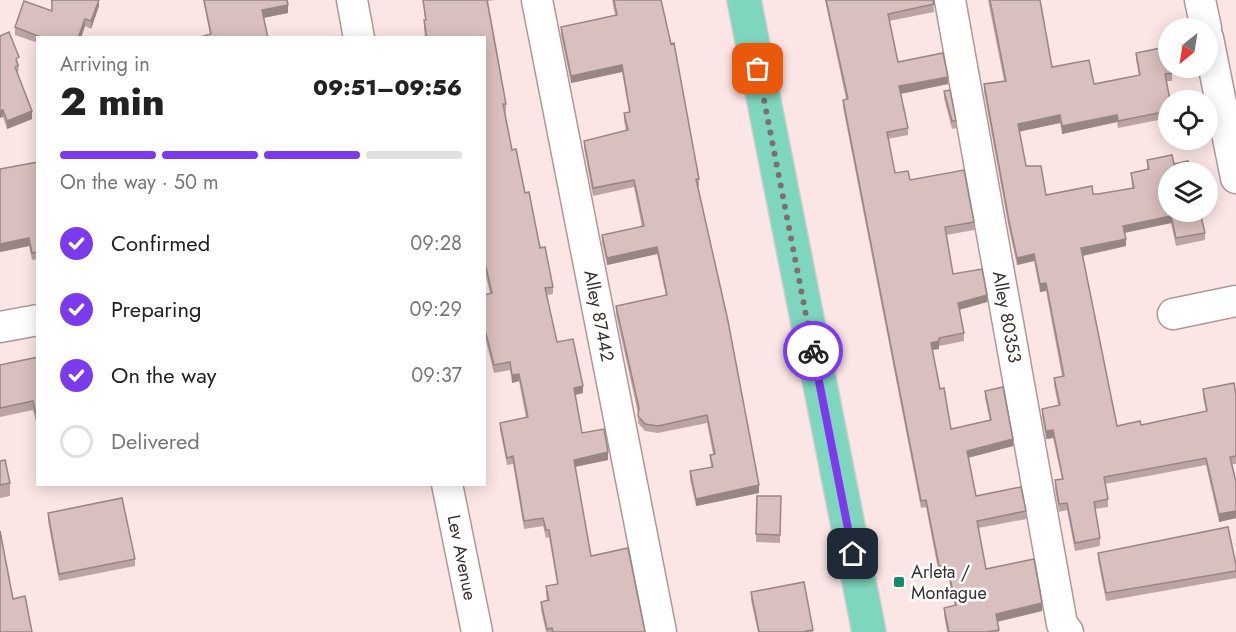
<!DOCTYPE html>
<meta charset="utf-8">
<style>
:root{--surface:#fff;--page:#f2f2f2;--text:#222;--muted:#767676;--line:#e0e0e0;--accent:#7c3aed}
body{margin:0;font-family:Jost,sans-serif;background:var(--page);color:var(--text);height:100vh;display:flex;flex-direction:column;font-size:22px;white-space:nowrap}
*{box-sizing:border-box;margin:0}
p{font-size:20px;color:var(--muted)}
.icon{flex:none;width:33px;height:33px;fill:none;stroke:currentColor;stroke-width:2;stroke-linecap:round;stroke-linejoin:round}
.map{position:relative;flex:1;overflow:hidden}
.panel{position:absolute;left:36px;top:36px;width:450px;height:450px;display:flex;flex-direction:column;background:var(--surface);border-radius:0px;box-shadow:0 3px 15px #0003}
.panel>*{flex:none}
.needle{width:39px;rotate:210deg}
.buttons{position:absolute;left:1158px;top:18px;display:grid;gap:12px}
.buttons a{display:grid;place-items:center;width:60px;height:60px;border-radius:50%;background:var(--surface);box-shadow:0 3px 15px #0003;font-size:30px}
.pin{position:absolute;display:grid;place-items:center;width:51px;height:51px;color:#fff;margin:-26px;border-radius:12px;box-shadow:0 3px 9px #0006}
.courier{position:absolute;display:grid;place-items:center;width:60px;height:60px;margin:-30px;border:4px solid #7c3aed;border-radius:50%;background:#fff;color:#222;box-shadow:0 2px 8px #0007}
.headline em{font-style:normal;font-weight:800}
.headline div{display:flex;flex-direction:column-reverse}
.headline{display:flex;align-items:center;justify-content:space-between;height:102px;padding:0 24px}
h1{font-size:39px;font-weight:800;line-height:45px}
.bar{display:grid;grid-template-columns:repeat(4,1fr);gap:9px 6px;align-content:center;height:72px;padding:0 24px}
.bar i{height:8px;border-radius:4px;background:var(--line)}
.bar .current{background:var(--accent)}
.bar p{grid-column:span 4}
ol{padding:0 24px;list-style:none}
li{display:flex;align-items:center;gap:18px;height:66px}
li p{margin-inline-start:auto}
li .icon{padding:6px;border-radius:50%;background:var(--accent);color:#fff;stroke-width:4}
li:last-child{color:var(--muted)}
li i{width:33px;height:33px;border:3px solid var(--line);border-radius:50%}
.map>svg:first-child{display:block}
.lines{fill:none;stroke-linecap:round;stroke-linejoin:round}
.minor-casing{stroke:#b09796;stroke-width:33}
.major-casing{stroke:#cfcdcd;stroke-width:36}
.minor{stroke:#fff;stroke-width:30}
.major{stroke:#7fd6be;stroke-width:33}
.wall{fill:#bba4a3}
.shaded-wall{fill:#988684}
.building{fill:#d9bfbd;stroke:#988684;stroke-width:1.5}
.done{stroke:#7d6f6e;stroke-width:6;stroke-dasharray:0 10.8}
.route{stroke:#7c3aed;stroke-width:8}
.poi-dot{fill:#168a6b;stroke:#fff;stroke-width:2}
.labels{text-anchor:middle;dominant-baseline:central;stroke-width:5;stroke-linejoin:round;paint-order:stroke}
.street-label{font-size:18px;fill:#392f2e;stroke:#fff}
.poi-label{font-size:18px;fill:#392f2e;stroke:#fff;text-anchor:start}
</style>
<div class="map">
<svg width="1236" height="632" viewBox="0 0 1236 632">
<rect width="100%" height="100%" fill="#fbe6e5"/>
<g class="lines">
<defs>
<g id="minor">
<path d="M352 0 359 38"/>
<path id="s1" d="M537 0 661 632"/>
<path id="s2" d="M950 0 1062 624 1068 632"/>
<path d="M1200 0 1206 28"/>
<path d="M1208 38 1236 178"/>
<path d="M1173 314 1236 301"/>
<path d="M0 327 38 320"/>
<path id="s3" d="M447 484 477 632"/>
</g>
<path id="major" d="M744 0 869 632"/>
</defs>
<use href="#minor" class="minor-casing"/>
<use href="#major" class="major-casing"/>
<use href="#minor" class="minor"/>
<use href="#major" class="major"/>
</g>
<path class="wall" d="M51 0H99V6L91 29 85 26 81 38H38V43L15 35V27L52 11Z
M203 0H287L288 13 264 18 210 34Z
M423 0H495L488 1 506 104V111L504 112 512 150 553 287V294L547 295 557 342 583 393 575 395 582 433 608 460 575 467 591 556 645 632H546L541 610V602L547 601 546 594V586L557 584 549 537 546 538 543 526 524 529 513 464 507 465 500 430V423L526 418 519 381 512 383 510 370 494 373 484 333V295L490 294 484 266V38H425L424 28V20H425Z
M612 0H661L699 179V186H697L759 493 696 506 690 479V471L711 467 710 455 713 454 707 423 658 433 645 431 638 423V413L616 314V306L666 296 657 254 607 265 602 242V235L642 227 634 187 593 196 584 148V141L626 131 624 121V113L629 112 622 72 571 83 561 35V27L615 15Z
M825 0H933L934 12 889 21 898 62 948 84 901 94 908 128V135L888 139 895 173 910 180 974 222V230L946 235 953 274 987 302 959 310 964 333V341L939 346V349L932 350 940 389 951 429 990 421 985 398V391L1013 446 968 458 976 496 1026 511V519L978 528 986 569 1042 611 997 622 999 632H947L944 615V608L955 606 947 572 939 574 926 507 921 508 843 107V100L846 99Z
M988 0H1040L1052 67 1094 84 1139 75 1136 60V53L1172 73V81H1167L1168 100V118L1118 128 1117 122 1062 134 1060 123 1019 131 1026 166 1046 195 1098 194 1132 188 1131 173 1147 169V160L1174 164 1205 233V240L1176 246 1171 223 1125 233 1126 246 1083 256 1117 426 1141 425 1206 411 1203 397V389L1236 395V464H1232L1236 482V518L1219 522 1206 465 1105 484 1108 499V507L1095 509 1100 538V546L1075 551 1067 510 1059 512 1055 488V480L1062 479 1053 438 1046 439 1042 416V409L1058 405 1054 385V378L1062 376 1046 291 1040 292 1034 261 1017 265 1009 229 984 92V84L1004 81Z
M0 36 19 65 18 73 32 119 7 129 3 117Z
M944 91 956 121V128L952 129 944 98Z
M38 162V259L32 260 29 246 0 252V169Z
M38 357V430L33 410 0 417V365Z
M0 461 10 483V496L0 498Z
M757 496H781L780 543 756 542Z
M48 513 135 559V566L59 581 48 521Z
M1098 553 1236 565V578L1106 601 1098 560Z
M751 592 813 630V632H758L751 600Z"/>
<path class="shaded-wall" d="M99 0V6L91 29V21Z
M288 5V13L262 18V10Z
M85 19V26L81 38H78Z
M622 65V72L571 83V76Z
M948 77V84L899 94V86Z
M3 110V117L0 118V111Z
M32 111V119L7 129V121Z
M1060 115V123L1018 132V124Z
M1117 115V122L1062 134V126Z
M1171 216V223L1123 233V226Z
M29 238V246L0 252V244Z
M1126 239V246L1081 256V248Z
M657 247V254L607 265V258Z
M1034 254V261L1017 265V258Z
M1046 283V291L1040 292V284Z
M987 295V302L958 310V303Z
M939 341V349L931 350V343Z
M519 374V381L512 383V375Z
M583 386V393L574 395V388Z
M1053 430V438L1046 439V431Z
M1013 439V446L967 458V451Z
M608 452V460L574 467V460Z
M759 485V493L696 506V499Z
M1236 511V518L1219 522V514Z
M1042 603V611L996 622V614Z"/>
<path class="building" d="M52 0H99L91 21 85 19 78 38H43L15 27 24 1 52 11Z
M204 0H287L288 5 262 10 268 38H197L211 34Z
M423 0H487L506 104H503L512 150 516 149 525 193 529 192 540 248 545 247 553 287 545 288 557 342 573 339 583 386 574 388 582 433 604 429 608 452 574 460 591 556 628 548 645 632H553L552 628 547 629 541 602 549 600 546 586 558 584 549 530H546L543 518 524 521 513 456 507 458 500 423 528 417 519 374 512 375 510 362 494 365 484 326V295L492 293 484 259V38H427L424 20H426Z
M614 0H661L671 44 674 43 699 179H696L728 321 759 485 696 499 690 471 713 467 710 455 715 454 707 415 658 426 645 424 638 416 639 408 616 306 667 295 657 247 607 258 602 235 644 226 634 180 593 188 584 141 628 130 624 113 630 112 622 65 571 76 561 27 617 15Z
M826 0H933L934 4 888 14 898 62 943 53 948 77 899 86 908 128 887 132 895 173 908 171 910 180 964 170 974 222 945 227 953 274 982 269 987 295 958 303 964 333 939 338V341L931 343 940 389 944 388 951 429 991 420 985 391 1003 387 1013 439 967 451 976 496 1021 487 1026 511 977 521 986 569 1034 559 1042 603 996 614 999 630 987 632H949L944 608 956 605 947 565 939 566 926 500 921 501 843 100 848 99Z
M990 0H1040L1052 67 1089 60 1094 84 1140 75 1136 53 1166 47 1168 57V68H1171L1172 73 1165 74 1170 100H1168V111L1118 121 1117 115 1062 126 1060 115 1018 124 1026 166H1041L1046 195 1092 186 1093 194H1098L1134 188 1131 173 1149 169 1147 160 1172 155 1174 164 1188 161 1190 172H1168V212H1200L1205 233 1176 238 1171 216 1123 226 1126 239 1081 248 1117 426 1140 421 1141 425 1207 411 1203 389 1234 383 1236 395V456L1230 457 1236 482V511L1219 514 1206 458 1104 477 1108 499 1094 502 1100 538 1075 543 1067 503 1059 504 1055 480 1063 479 1053 430 1046 431 1042 409 1060 405 1054 378 1064 376 1046 283 1040 284 1034 254 1017 258 1009 221 984 84 1006 81Z
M9 32 19 57 16 59 18 65 15 67 32 111 7 121 3 110 0 111V36Z
M950 90 956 121H952L944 91Z
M38 162V252L32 253 29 238 0 244V169Z
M38 357V422L33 401 0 408V365Z
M5 460 10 483 0 485V461Z
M757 496H781L780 535 756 534Z
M122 498 135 559 59 574 48 513Z
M1228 527 1236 565V571L1106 593 1098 553Z
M0 531 13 599 25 596 32 632H0Z
M804 582 813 630 806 631 807 632H759L751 592Z"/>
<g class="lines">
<path class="done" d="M758 69 813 351"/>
<path class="route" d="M813 351 853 554"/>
</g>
<rect class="poi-dot" x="893" y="576" width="12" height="12" rx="3"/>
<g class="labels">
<g class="street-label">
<text stroke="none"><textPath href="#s1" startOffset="322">Alley 87442</textPath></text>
<text stroke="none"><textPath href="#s2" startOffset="322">Alley 80353</textPath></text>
<text stroke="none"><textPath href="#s3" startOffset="75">Lev Avenue</textPath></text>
</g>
<g class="poi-label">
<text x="911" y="572">Arleta /<tspan x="911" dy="21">Montague</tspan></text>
</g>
</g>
</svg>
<div class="buttons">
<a><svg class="needle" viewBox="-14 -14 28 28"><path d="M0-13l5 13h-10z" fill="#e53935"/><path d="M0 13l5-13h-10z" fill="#767676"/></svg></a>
<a><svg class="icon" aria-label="locate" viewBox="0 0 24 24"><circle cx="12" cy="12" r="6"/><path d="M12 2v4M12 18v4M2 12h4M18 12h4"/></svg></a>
<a><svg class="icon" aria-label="layers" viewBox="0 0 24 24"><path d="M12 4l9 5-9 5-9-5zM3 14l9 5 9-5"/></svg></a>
</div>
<div class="pin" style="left:758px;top:69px;background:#ea580c"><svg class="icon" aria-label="bag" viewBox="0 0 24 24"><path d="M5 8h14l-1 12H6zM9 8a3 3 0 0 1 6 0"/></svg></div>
<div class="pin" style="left:853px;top:554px;background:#1f2937"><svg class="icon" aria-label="home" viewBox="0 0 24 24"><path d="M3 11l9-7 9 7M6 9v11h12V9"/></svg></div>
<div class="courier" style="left:813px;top:351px"><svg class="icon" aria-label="bike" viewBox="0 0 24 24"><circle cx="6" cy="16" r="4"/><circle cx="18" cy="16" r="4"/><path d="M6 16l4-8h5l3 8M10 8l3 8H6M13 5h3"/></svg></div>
<section class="panel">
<div class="headline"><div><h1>2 min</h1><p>Arriving in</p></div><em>09:51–09:56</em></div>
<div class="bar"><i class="current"></i><i class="current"></i><i class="current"></i><i></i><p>On the way · 50 m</p></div>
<ol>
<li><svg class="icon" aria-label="check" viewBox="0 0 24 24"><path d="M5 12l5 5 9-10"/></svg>Confirmed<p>09:28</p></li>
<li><svg class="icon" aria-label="check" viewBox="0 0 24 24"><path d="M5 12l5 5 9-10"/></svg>Preparing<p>09:29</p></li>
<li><svg class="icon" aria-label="check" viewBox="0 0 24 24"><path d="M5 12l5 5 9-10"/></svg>On the way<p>09:37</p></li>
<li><i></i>Delivered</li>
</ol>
</section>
</div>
